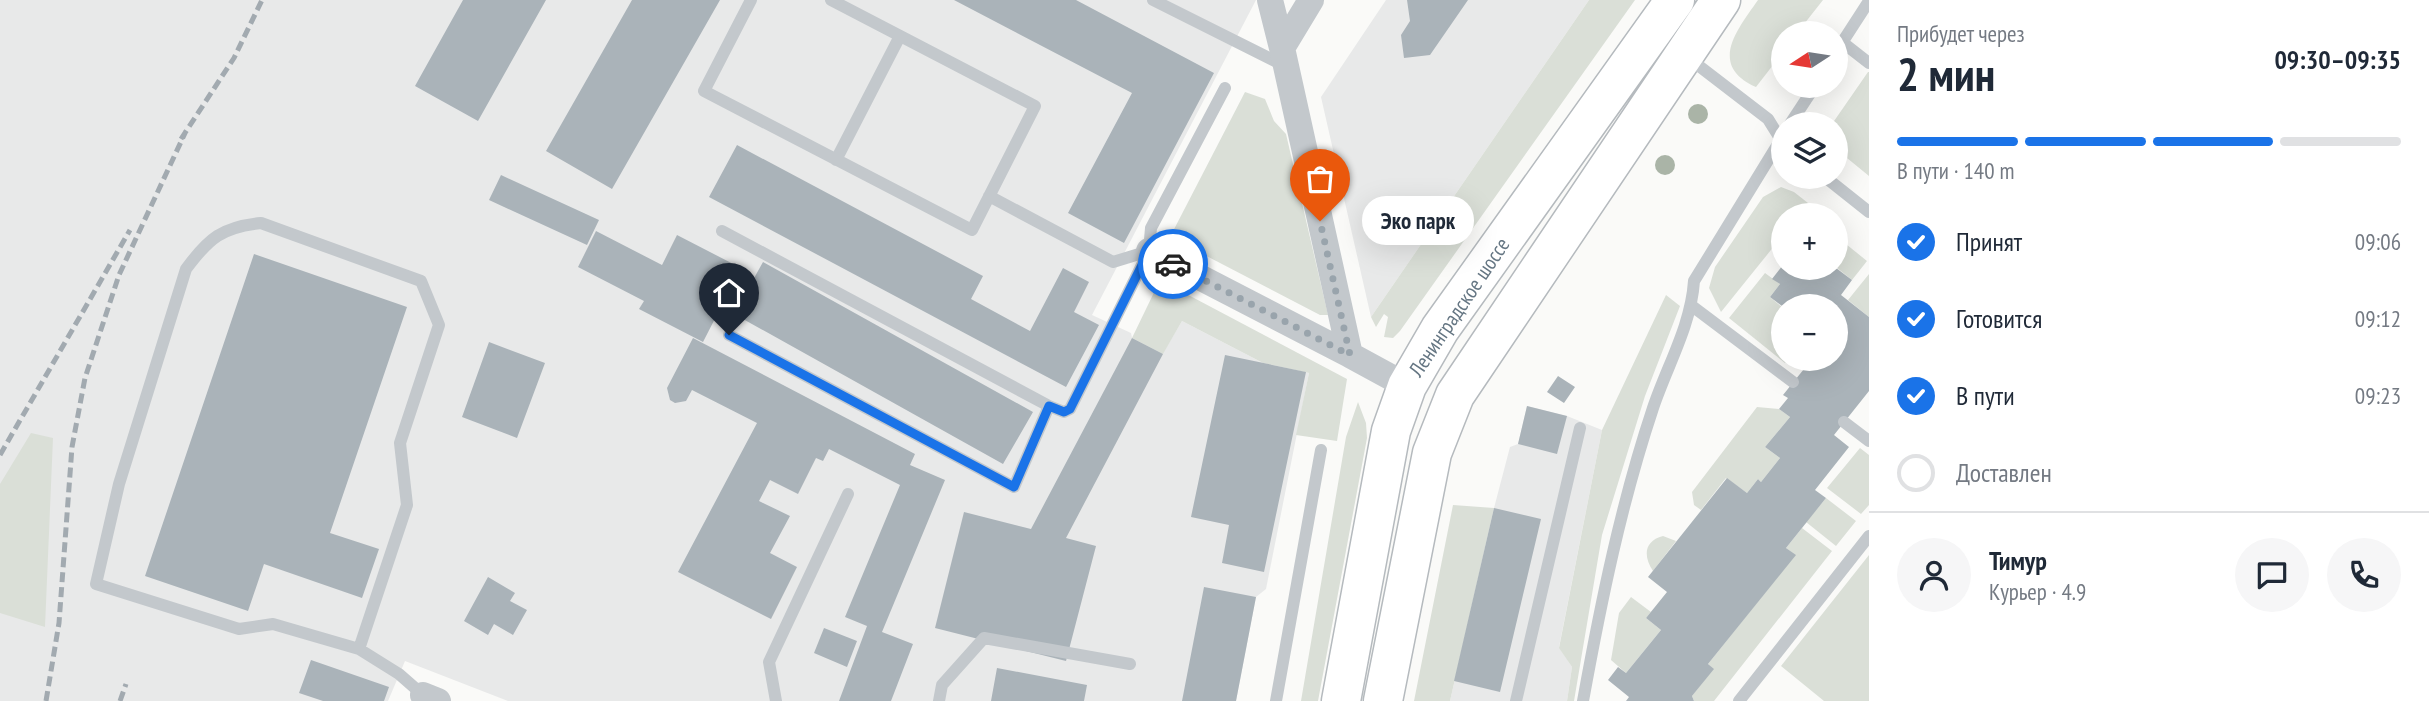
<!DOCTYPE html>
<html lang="ru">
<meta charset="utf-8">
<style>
:root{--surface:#fff;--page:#f6f6f7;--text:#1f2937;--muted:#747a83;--line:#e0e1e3;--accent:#1a73e8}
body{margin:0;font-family:"PT Sans Narrow",sans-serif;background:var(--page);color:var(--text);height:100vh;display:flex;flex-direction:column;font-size:26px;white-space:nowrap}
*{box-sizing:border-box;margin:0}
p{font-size:23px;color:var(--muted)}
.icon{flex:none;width:38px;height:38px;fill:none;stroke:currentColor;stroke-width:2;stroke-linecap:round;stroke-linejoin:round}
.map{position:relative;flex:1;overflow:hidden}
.drawer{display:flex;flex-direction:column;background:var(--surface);width:560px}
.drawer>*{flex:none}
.needle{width:46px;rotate:258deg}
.tools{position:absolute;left:1771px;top:21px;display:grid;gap:14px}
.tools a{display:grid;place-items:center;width:77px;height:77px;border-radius:50%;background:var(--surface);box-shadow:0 7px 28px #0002;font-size:35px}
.pin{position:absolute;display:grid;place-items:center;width:60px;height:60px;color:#fff;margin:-72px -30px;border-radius:50% 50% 50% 0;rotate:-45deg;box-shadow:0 0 7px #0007}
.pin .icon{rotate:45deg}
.courier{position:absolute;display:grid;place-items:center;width:70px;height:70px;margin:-35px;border:5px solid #1a73e8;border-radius:50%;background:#fff;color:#222;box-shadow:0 2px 9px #0007}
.bubble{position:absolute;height:49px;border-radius:24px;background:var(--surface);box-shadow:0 7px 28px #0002;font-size:23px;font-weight:700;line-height:49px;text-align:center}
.overview em{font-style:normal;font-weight:700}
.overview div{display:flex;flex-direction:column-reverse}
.overview{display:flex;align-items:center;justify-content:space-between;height:119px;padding:0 28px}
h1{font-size:46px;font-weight:700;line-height:52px}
.bar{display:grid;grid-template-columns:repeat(4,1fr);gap:10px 7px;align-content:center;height:84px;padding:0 28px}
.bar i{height:9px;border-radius:5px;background:var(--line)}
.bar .selected{background:var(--accent)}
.bar p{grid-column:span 4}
.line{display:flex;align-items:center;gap:18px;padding:0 28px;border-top:2px solid var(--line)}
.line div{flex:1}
.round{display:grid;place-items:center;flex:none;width:74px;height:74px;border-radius:37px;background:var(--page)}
ol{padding:0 28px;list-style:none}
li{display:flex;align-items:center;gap:21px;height:77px}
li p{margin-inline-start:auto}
li .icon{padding:7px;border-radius:50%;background:var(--accent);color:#fff;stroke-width:4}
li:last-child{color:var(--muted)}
li i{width:38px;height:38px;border:4px solid var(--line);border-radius:50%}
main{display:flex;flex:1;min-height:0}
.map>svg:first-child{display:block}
.built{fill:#e8e9e9}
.green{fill:#dadfd7}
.building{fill:#aab3b9}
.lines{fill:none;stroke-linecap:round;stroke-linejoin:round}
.primary-casing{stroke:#b5babe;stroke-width:41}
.service{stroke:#c3c8cc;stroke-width:12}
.minor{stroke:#c3c8cc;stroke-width:26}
.primary{stroke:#fff;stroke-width:38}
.rail{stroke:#a2aab0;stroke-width:5;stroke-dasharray:10 5;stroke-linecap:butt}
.tree{fill:#aab4a7}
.done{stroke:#99a4ac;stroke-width:7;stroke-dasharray:0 12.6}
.route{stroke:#1a73e8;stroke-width:9}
.labels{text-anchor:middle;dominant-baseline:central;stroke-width:7;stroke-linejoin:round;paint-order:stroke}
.street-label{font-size:21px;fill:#657683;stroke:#fff}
</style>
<main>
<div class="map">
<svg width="1869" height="701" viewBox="0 0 1869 701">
<rect width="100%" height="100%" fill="#fafaf8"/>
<path class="built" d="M0 0H1256L1092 315 1131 333 1132 338 1163 353 1182 321 1263 363 1309 373 1266 589 1256 597 1236 701H508L405 661 388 701H0Z
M1386 0H1589L1371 317 1321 97Z
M1527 406 1567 416 1602 430 1559 647 1572 667 1567 701H1450L1494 508 1510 447 1518 444Z"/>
<path class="green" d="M1589 0H1635L1400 331 1393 338 1384 337 1388 317 1384 314 1376 327 1371 317Z
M1758 0H1823L1797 33H1783V52L1756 87C1707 65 1738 29 1758 0Z
M1868 72H1869V176L1836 149V124H1832Z
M1245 92 1265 99 1274 121 1286 134 1328 315H1320L1170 237Z
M1781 187 1794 192 1808 203 1799 215H1783V235L1721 312 1709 288 1715 267 1763 197Z
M1836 236 1867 261 1852 280 1836 267Z
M1765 273 1780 284 1770 297 1783 308V359H1789L1785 363 1729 318Z
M1869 274V317L1848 300Z
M1160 280 1347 379 1337 441 1296 435 1309 373 1263 363 1182 321 1163 354 1132 338Z
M1666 295 1680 306 1645 396 1602 535 1574 701H1567L1572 667 1559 648 1602 430Z
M1358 402 1366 423 1367 438 1318 701H1301L1346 437Z
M1757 407 1779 409 1790 417 1765 447 1780 458 1761 482 1758 479 1747 493 1726 478 1701 510 1694 505 1692 492Z
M31 433 53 438 45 627 0 613V484Z
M1860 448 1869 455V505L1861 514 1827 488Z
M1826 498 1856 521 1836 546 1806 522Z
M1453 505 1494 508 1450 701H1414Z
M1802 528 1832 551 1714 701H1694L1692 696 1713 669 1708 664 1795 555 1786 548Z
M1663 536 1676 541 1653 571C1643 556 1644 541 1663 536Z
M1869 555V701H1824L1781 666Z
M1631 597 1651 612 1646 618 1661 630 1626 673 1611 660 1619 613Z"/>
<path class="building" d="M463 0H546L478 121 415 86Z
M632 0H720L612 189 546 151Z
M954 0H1076L1214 73 1124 243 1068 213 1132 93Z
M1407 0H1468L1430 55 1404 58 1401 35 1410 21Z
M737 145 983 276 971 299 1030 331 1063 268 1089 282 1074 312 1099 325 1066 387 709 197Z
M501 175 599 220 587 245 489 200Z
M596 231 662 265 677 235 741 268 703 342 639 309 644 301 578 267Z
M254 254 407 307 330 533 379 549 362 598 264 564 248 611 145 576Z
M763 262 1033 412 1003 464 734 314Z
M1783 265V268H1836L1852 280 1841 295 1869 317V391L1834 435 1849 447 1815 490 1826 498 1786 548 1796 555 1708 664 1714 669 1692 696 1694 701H1626L1629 697 1608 680 1618 667 1626 673 1661 630 1646 618 1667 592 1648 577 1727 478 1747 493 1758 479 1761 482 1780 458 1765 447 1790 417 1779 409 1788 398 1783 395 1812 359H1836V306H1782L1770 297 1780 284 1772 279Z
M693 338 915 454 910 465 945 480 882 632 913 644 891 701H839L867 626 845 617 900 485 829 449 823 461 816 458 798 494 770 480 759 501 790 516 770 553 797 567 771 619 678 572 757 423 692 390 686 401 675 403 670 400 667 388Z
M1132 338 1163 354 1066 538 1096 546 1066 661 935 628 964 512 1031 529Z
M489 342 545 363 517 438 462 417Z
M1225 355 1306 372 1264 572 1222 563 1229 525 1191 517Z
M1558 376 1575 387 1564 403 1547 392Z
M1527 406 1567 416 1557 454 1518 444Z
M1494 508 1541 519 1500 692 1454 681Z
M488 577 515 593 510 601 527 610 513 635 494 624 488 635 464 621Z
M1204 587 1256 597 1236 701H1182Z
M824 628 857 641 847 667 814 653Z
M311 660 389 687 384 701H323L299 693Z
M997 668 1087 685 1084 701H991Z"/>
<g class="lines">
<defs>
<path id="primary" d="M1341 701 1391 431 1407 386 1440 329 1675 0
M1383 701 1432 453 1455 395 1721 0"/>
</defs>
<use href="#primary" class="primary-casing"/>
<path class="service" d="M751 0 704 91 972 230 1035 106 831 0
M1153 0 1285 66
M1842 42 1869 63
M1836 52 1869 1
M1686 56 1768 119 1783 143
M1790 124 1815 86
M836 160 900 36
M1825 177 1869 212
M989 196 1113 262 1149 251
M722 231 1049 406 1014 487 729 335
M1692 306 1793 382
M1049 406 1064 412 1070 409 1149 251 1151 228 1225 88
M1844 422 1869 441
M359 649 273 624 239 629 96 584 119 484 186 269C209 238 222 227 261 223L421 281 439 325 400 443 407 505 359 649 399 674 423 695 421 698
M776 701 769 662 848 494
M939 701 942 685 984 638 1130 664
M1276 701 1321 450
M1516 701 1580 428
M1583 701C1601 602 1621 504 1653 408 1667 366 1691 326 1694 281L1783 136
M1739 701 1869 536"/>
<path class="minor" d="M1270 0 1282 48
M1311 0 1282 48 1350 355 1407 386
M1149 251 1350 355
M423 695 438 701"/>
<use href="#primary" class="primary"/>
<path class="rail" d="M181 139 234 58 262 0
M0 455 130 230
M46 701 59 623 72 447 85 378 119 275 186 131
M120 701 126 684"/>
</g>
<g class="tree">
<circle cx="1698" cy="114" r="10"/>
<circle cx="1665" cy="165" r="10"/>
</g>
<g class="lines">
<path class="done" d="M1173 264 1350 355 1320 221"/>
<path class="route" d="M729 335 1014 487 1049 406 1064 412 1070 409 1149 251 1173 264"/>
</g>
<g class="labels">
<g class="street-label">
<text transform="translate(1459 307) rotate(-56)">Ленинградское шоссе</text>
</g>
</g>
</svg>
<div class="tools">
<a><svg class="needle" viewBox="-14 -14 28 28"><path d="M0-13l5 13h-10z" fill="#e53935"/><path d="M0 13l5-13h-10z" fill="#747a83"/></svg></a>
<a><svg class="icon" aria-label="layers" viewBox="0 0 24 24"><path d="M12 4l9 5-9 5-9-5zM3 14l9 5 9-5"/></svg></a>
<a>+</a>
<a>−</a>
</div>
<div class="pin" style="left:1320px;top:221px;background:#ea580c"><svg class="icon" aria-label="bag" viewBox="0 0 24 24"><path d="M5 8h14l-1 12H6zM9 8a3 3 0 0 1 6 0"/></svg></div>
<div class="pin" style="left:729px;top:335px;background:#1f2937"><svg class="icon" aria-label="home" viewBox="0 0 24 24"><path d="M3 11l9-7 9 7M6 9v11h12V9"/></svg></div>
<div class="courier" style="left:1173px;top:264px"><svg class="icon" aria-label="car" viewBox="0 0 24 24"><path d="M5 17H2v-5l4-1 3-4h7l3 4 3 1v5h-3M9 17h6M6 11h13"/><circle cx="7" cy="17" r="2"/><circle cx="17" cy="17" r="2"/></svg></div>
<div class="bubble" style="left:1362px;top:196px;width:112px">Эко парк</div>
</div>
<section class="drawer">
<div class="overview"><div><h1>2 мин</h1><p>Прибудет через</p></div><em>09:30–09:35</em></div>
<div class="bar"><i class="selected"></i><i class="selected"></i><i class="selected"></i><i></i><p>В пути · 140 m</p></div>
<ol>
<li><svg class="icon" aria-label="check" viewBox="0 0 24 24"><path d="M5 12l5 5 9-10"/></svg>Принят<p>09:06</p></li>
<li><svg class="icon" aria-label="check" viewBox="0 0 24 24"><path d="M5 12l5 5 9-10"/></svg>Готовится<p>09:12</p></li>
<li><svg class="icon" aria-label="check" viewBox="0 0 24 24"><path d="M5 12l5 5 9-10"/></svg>В пути<p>09:23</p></li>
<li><i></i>Доставлен</li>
</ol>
<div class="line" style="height:126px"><a class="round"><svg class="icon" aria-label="person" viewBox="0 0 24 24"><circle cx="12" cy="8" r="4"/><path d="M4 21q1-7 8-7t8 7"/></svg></a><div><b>Тимур</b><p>Курьер · 4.9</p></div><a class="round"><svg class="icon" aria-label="chat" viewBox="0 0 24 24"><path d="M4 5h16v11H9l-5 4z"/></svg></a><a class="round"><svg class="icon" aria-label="phone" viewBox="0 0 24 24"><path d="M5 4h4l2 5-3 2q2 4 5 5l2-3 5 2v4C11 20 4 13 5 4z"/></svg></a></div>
</section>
</main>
